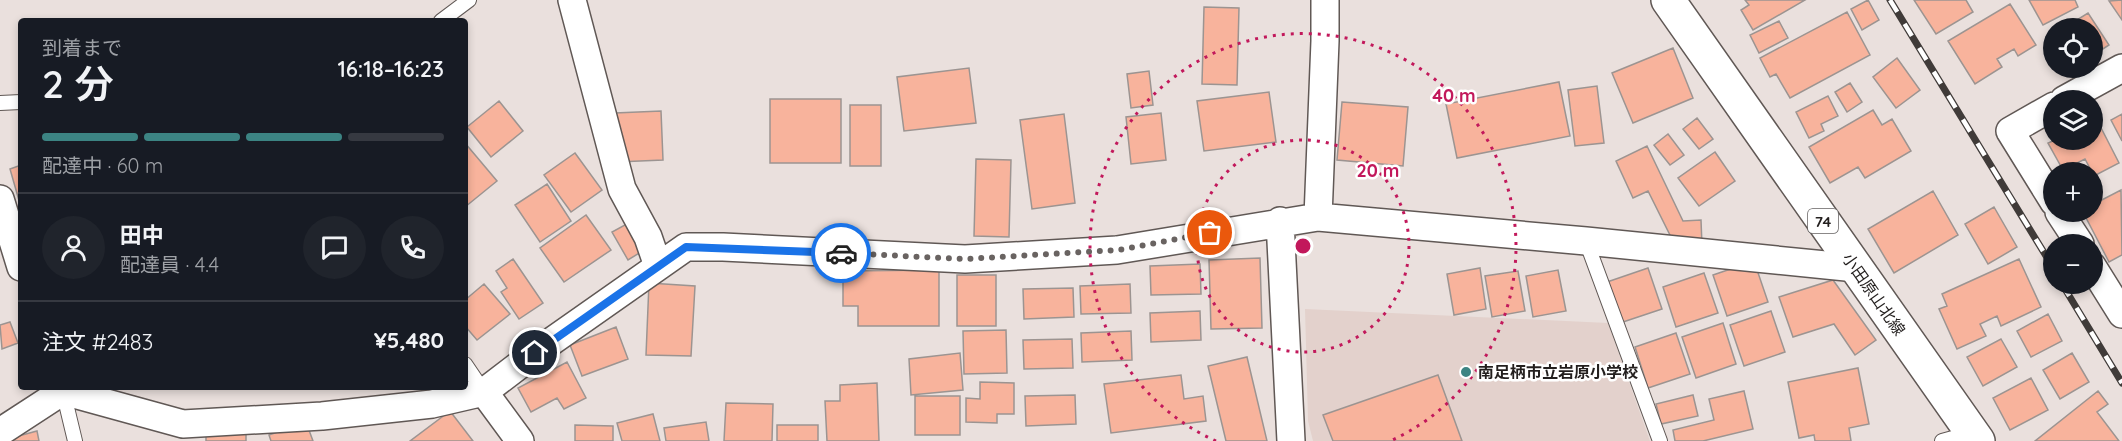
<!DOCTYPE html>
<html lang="ja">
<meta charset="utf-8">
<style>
:root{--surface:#171b24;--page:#20242c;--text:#f1f3f6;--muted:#9ea1a6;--line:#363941;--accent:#3c8483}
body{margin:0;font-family:Quicksand,"Noto Sans JP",sans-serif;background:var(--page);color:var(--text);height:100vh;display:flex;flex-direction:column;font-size:22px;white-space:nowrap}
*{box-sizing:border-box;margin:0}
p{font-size:20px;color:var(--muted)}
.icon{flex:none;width:33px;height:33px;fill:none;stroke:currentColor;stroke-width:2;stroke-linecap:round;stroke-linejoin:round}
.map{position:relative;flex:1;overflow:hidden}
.drawer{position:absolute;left:18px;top:18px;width:450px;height:372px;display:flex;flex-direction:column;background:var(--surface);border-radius:6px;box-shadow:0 3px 9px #0003}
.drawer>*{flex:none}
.controls{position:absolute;left:2043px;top:18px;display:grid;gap:12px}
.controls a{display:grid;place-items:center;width:60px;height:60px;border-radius:50%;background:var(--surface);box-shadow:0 3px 9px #0003;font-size:30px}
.pin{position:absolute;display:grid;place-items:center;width:51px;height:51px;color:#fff;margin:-26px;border:3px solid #fff;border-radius:50%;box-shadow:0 2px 6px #0007}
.courier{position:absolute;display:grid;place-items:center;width:60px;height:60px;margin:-30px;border:4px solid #1a73e8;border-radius:50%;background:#fff;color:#222;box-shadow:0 2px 8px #0007}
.overview em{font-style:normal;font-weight:600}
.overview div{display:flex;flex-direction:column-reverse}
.overview{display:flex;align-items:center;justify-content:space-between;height:102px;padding:0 24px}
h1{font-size:39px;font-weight:600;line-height:45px}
.bar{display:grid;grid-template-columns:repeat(4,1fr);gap:9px 6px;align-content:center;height:72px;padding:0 24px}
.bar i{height:8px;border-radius:4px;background:var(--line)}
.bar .on{background:var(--accent)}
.bar p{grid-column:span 4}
.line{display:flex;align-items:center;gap:15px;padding:0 24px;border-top:2px solid var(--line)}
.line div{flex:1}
.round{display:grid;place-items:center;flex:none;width:63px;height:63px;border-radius:32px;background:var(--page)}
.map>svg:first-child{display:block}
.built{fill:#e3d1cc}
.building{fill:#f8b39c;stroke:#9c9491;stroke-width:1.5}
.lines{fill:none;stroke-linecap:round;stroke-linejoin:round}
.lane-casing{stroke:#605855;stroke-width:16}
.street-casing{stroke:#605855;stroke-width:30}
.primary-casing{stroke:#605855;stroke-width:36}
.lane{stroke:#fff;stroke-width:14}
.street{stroke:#fff;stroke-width:27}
.primary{stroke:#fff;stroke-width:33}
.rail-casing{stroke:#403b39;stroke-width:7}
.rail{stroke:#fff;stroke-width:4.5;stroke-dasharray:14;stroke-linecap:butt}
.done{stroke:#696361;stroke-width:6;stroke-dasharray:0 10.8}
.route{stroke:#1a73e8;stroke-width:8}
.ring{fill:none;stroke:#c2185b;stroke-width:3;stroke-dasharray:3 6}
.poi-dot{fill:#3c8483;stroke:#fff;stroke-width:2}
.labels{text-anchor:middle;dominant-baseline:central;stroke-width:5;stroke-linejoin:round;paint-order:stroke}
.shield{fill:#fff;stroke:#656262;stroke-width:1.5}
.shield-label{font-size:15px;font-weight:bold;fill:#231f1e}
.street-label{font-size:16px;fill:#231f1e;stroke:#fff}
.poi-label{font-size:16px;font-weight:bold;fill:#231f1e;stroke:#fff;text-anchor:start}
.centre{fill:#c2185b;stroke:#fff;stroke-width:3}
.ring-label{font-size:18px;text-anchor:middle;font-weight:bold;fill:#c2185b;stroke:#fff;stroke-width:5;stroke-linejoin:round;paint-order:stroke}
</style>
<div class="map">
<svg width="2122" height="441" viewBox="0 0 2122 441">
<rect width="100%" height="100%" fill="#eae0dd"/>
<path class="built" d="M1305 309 1608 323 1650 441H1313L1308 421Z"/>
<path class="building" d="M1745 0H1805L1753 30 1741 10 1749 5Z
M1868 0 1879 20 1862 30 1851 9Z
M1914 0H1966L1973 12 1936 34Z
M2029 0H2075L2078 7 2043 25Z
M2122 0V20L2109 1Z
M2010 4 2036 45 2018 56 2014 49 1997 59 2002 67 1975 84 1948 41Z
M1204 7 1239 8 1237 85 1202 84Z
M1847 12 1870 55 1790 98 1776 74 1770 77 1760 58Z
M2088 13 2109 45 2092 56V28H2064Z
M1779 21 1788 38 1759 53 1750 35Z
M1673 48 1693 98 1633 123 1612 73Z
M1897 58 1920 90 1896 108 1873 77Z
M969 68 976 123 904 131 897 77Z
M1149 71 1153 105 1131 108 1127 74Z
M1559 82 1570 136 1457 158 1446 104Z
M1850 83 1862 102 1847 112 1835 92Z
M1597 86 1604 143 1575 146 1568 90Z
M1269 92 1276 142 1204 151 1197 101Z
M1828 96 1838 116 1821 124 1824 131 1809 138 1796 112Z
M770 99H841V163H770Z
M499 101 523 131 491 157 467 127Z
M1342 102 1408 107 1403 166 1337 160Z
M850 105H881V166H850Z
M1873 110 1882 125 1892 119 1911 151 1865 178 1858 167 1830 183 1809 147Z
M661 111 663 160 617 162 615 113Z
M1161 113 1166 160 1131 164 1126 117Z
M1064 114 1075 203 1032 209 1020 120Z
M2122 114V141L2111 120Z
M1697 118 1713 139 1699 149 1683 129Z
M2096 118 2119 163 2094 176 2085 159 2063 170 2048 143 2055 140H2092V120Z
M1668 134 1684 155 1670 165 1654 145Z
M465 143 497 181 465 207Z
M1647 146 1683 221 1701 220 1702 246 1671 237 1648 191 1633 198 1616 161Z
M1715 152 1735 181 1699 206 1678 178Z
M575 153 602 190 571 212 544 175Z
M976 159 1011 160 1009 237 974 236Z
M21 165V203L20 204 10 169Z
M547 184 571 221 540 242 515 205Z
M2121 190 2122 255 2109 262 2083 212H2092V205Z
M1933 191 1958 235 1894 273 1868 229Z
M1994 207 2017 247 1988 264 1965 224Z
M586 215 611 250 564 282 540 248Z
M634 220 649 247 628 260 612 232Z
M1260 258 1262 328 1211 329 1209 260Z
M513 259 543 303 519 319 501 292 507 288 496 271Z
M2019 259 2041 307 2001 326 1997 316 1980 324 1986 336 1957 349 1939 309 1947 306 1942 294Z
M1754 261 1768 302 1727 316 1713 275Z
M1200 264 1201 294 1151 295 1150 266Z
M1480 268 1486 309 1454 315 1447 274Z
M1648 268 1662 309 1620 323 1607 282Z
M939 270V326H858V306H843V271Z
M1558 270 1566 311 1533 317 1526 276Z
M1518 271 1525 311 1492 317 1485 276Z
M1704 273 1718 313 1676 327 1663 287Z
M957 275H996V326H957Z
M1833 280 1876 340 1855 355 1834 324 1793 337 1779 297Z
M649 283 695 286 691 356 646 355Z
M484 284 510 314 477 340 465 326V300Z
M1130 284 1131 313 1081 314 1080 286Z
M1073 288 1074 317 1024 319 1023 289Z
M1200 311 1201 340 1151 342 1150 313Z
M1771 311 1785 352 1744 366 1730 325Z
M2048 314 2062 341 2031 357 2017 331Z
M10 322 18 343 2 349 0 325Z
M1723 323 1736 364 1696 378 1682 337Z
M616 327 628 359 582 376 570 345Z
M1006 330 1007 373 964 374 963 331Z
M1131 331 1132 360 1082 362 1081 333Z
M1676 333 1690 374 1648 388 1635 347Z
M1072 339 1073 368 1024 369 1023 340Z
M2001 339 2017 367 1983 386 1967 357Z
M960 353 963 390 911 395 909 359Z
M2072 353 2089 382 2060 399 2043 370Z
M1247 357 1267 441H1226L1208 366Z
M567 362 586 398 564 409 557 398 531 412 518 388Z
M1858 368 1869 424 1849 428 1851 441H1815L1814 435 1799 438 1788 382Z
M1181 375 1184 399 1203 396 1206 421 1111 433 1104 384Z
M1438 375 1462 441H1333L1323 415Z
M2031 378 2048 410 2010 430 1993 398Z
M980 382 1014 383V414H997V423L966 422V398L980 399Z
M877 383 879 441H827L825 401H840V385Z
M1744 391 1753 429 1703 441H1675L1673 430 1714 420 1709 399Z
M2098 391 2108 404 2097 412 2119 441H2035Z
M1075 395 1076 424 1026 426 1025 396Z
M1693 395 1698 416 1661 424 1656 404Z
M915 396H960V435H915Z
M726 403 773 404 772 441H724Z
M450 411 473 441H410Z
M653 414 660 441H622L617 423Z
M306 422 313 441H271L269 435Z
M706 422 709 441H666L664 428Z
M575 425 613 426V441H575Z
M777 425H818V441H777Z
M246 426V441H206V427Z
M37 431 39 441H0Z"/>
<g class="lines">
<defs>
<path id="lane" d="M441 21 469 0
M0 103 21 102
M1586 241 1660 441
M465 364 484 392
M63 391 75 441
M1942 441 1971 433"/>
<path id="street" d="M572 0 622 189 648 237 658 266
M2064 100 2122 68
M2054 106 2010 131 2054 202
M0 199 21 267
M2059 212 2080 244
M1318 217 1325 41V0
M1280 221 1291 441
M2092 266 2122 314
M484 392 520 441
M0 432 63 391 183 424 322 416 432 404 484 392 535 353 686 247H723L965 259 1117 250 1318 217 1586 241 1856 268"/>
<path id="primary" d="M1668 0 1978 441"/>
</defs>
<use href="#lane" class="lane-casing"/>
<use href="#street" class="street-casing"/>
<use href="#primary" class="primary-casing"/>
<use href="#lane" class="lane"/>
<use href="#street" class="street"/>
<use href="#primary" class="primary"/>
<defs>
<path id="rail" d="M1890 0 2054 269
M2062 284 2122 383"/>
</defs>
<use href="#rail" class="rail-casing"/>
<use href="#rail" class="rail"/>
</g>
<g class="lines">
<path class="done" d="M841 253 965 259 1118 250 1210 233"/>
<path class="route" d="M535 353 686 247 841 253"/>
</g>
<g class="ring">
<circle cx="1303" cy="246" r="106"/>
<path d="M1216 441A213 213 0 1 1 1390 441"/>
</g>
<circle class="poi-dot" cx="1466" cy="372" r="6"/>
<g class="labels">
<rect class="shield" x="1808" y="209" width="30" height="24" rx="4.5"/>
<g class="shield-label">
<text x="1823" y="221">74</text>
</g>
<g class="street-label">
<text transform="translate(1874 294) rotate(55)">小田原山北線</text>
</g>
<g class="poi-label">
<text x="1478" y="372">南足柄市立岩原小学校</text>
</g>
</g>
<circle cx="1303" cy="246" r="9" class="centre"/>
<g class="ring-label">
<text x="1454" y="102">40 m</text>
<text x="1378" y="177">20 m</text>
</g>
</svg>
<div class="controls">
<a><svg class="icon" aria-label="locate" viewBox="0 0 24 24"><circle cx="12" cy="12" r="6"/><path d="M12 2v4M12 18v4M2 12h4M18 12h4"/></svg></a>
<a><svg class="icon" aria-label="layers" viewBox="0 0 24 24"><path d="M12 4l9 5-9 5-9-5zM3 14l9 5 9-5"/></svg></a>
<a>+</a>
<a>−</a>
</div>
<div class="pin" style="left:1210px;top:233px;background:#ea580c"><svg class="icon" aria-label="bag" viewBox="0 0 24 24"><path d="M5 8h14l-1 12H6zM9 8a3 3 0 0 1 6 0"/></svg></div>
<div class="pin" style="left:535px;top:353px;background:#1f2937"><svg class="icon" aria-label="home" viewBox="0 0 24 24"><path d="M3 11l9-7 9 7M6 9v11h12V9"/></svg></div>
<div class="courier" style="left:841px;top:253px"><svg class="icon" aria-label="car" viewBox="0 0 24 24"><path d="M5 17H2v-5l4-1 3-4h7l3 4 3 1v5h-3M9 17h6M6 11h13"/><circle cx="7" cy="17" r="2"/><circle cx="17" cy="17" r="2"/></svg></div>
<section class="drawer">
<div class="overview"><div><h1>2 分</h1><p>到着まで</p></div><em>16:18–16:23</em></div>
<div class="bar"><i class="on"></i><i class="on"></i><i class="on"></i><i></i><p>配達中 · 60 m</p></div>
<div class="line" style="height:108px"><a class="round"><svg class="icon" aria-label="person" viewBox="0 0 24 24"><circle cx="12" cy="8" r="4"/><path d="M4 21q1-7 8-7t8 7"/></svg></a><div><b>田中</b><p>配達員 · 4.4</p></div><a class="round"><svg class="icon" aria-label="chat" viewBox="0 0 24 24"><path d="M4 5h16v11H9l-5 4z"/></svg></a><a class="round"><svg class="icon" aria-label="phone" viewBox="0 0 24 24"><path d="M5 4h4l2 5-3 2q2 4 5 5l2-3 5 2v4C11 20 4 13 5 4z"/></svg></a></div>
<div class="line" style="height:78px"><div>注文 #2483</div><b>¥5,480</b></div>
</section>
</div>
